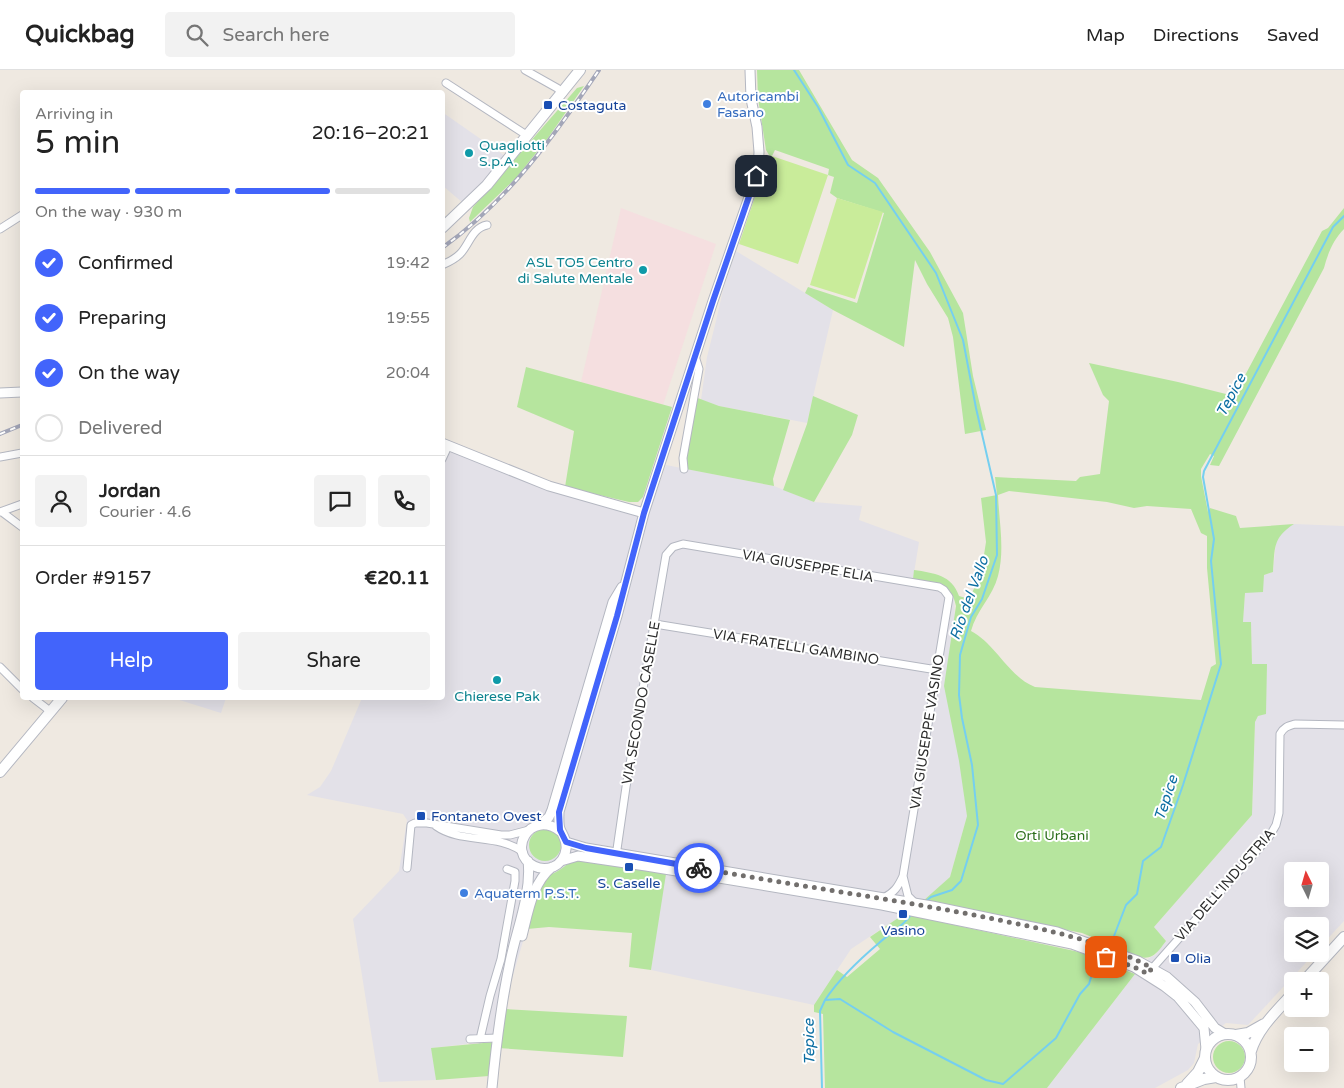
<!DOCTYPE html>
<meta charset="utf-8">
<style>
:root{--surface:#fff;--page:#f2f2f2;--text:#222;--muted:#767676;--line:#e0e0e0;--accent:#4264fb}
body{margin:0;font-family:"Varela Round",sans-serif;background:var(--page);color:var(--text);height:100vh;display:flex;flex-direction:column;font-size:19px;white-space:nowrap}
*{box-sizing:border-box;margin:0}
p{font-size:16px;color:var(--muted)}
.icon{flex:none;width:28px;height:28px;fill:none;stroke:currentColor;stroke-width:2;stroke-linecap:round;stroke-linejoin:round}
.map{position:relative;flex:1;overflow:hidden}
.details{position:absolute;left:20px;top:20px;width:425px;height:610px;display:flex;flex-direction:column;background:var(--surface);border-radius:5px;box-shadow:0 5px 20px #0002}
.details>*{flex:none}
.needle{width:32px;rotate:355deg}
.fabs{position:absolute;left:1284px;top:792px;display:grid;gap:10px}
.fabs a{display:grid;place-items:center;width:45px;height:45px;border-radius:5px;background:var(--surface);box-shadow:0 5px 20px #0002;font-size:25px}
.pin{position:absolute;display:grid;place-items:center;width:42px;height:42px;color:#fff;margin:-21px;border-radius:10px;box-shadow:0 2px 8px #0006}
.courier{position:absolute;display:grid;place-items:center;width:50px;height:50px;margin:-25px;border:4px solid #4264fb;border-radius:50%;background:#fff;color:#222;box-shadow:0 1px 6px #0007}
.head em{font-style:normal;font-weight:600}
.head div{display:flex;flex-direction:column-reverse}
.head{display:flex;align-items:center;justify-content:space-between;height:85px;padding:0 15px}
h1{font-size:32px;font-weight:600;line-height:38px}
.bar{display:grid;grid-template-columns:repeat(4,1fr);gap:8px 5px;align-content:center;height:60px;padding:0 15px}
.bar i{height:6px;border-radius:4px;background:var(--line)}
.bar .active{background:var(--accent)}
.bar p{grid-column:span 4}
.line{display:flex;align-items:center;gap:12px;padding:0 15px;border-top:1px solid var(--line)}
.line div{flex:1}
.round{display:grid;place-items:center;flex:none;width:52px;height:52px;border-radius:5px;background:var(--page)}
ol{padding:0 15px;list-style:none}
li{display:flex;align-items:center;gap:15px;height:55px}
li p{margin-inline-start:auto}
li .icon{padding:5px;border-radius:50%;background:var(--accent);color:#fff;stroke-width:4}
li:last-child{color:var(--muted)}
li i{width:28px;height:28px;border:2px solid var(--line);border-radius:50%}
.button{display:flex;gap:10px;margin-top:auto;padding:10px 15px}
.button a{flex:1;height:58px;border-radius:5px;background:var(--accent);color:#fff;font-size:20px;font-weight:600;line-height:58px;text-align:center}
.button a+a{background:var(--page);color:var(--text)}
header{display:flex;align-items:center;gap:30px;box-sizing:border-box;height:70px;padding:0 25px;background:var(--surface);border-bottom:1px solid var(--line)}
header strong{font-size:24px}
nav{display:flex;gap:28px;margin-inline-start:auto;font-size:18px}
.search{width:350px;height:45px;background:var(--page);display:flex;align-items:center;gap:12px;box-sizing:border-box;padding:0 18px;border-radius:5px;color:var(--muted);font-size:19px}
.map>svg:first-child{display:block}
.industrial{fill:#e3e1e8;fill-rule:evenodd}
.medical{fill:#f5dfe0}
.green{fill:#b6e59e;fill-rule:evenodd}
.pitch{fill:#c9ec9a}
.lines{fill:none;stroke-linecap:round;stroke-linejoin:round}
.stream{stroke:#75cff0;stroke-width:2}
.minor-casing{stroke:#b4b7c1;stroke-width:9}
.tertiary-casing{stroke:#b4b7c1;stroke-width:11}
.secondary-casing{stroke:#b4b7c1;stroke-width:12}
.minor{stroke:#fff;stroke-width:7}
.tertiary{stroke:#fff;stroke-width:9}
.secondary{stroke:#fff;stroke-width:10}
.rail-casing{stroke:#a3a6b8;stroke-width:4}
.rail{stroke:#fff;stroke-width:2;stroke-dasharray:5.5;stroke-linecap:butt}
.done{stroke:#726f6d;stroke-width:5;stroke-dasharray:0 9}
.route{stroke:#4264fb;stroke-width:6}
.shop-dot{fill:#3f7fe0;stroke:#fff;stroke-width:2}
.transit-dot{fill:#1a4fb4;stroke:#fff;stroke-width:2}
.culture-dot{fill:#0f9aa8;stroke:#fff;stroke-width:2}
.labels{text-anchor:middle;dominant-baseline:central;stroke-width:4;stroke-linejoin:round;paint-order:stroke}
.shop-label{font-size:14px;fill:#366cbe;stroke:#fff;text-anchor:start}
.transit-label{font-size:14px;fill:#164399;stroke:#fff;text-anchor:start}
.culture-label{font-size:14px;fill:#0d838f;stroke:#fff;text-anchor:start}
.street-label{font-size:14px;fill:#2e2e2e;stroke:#fff}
.park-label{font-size:14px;fill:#2c6e1b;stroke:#fff}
.water-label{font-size:15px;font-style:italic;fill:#0d6fa3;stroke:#fff}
</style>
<header>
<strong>Quickbag</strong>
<div class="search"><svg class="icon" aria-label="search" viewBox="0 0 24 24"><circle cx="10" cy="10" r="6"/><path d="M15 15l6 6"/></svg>Search here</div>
<nav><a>Map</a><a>Directions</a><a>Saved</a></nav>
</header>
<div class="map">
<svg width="1344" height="1018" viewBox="0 0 1344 1018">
<rect width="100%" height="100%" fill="#efe9e1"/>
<path class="industrial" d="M442 42 505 86 480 115 463 133 443 116Z
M736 181 833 240 807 353 719 336 701 330 707 287 716 251 723 220Z
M443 373 647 447 666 395 774 416 814 432 862 436 859 450 919 472 913 509 943 514 951 521 954 528 962 705 967 746 950 807 931 825 904 844 851 879 814 935 651 900 664 811 527 858 493 972 470 969 467 974 432 978 436 1010 379 1012 353 849 399 801 407 750 403 744 307 725 320 717 331 701 362 628H442Z
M1294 454 1344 456V851L1320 877V856H1292V884H1314L1248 955 1226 953 1198 974 1194 993 1188 1000 1155 1018H1047L1135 904 1149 888 1155 885 1166 871 1154 857 1252 745 1255 652 1258 646 1267 594H1252L1251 553 1243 552 1245 523 1264 505 1273 502 1276 471 1284 460ZM1292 801H1320V829H1292Z
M173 628H226L221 643Z"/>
<path class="medical" d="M621 138 716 174 663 335 581 312Z"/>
<path class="green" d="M757 0H799L852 90 878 108 930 182 963 243 973 306 986 360 965 364 953 267 948 248 927 214 915 190 904 277 833 240 805 223 808 217 857 233 884 143 837 128 830 123 834 107 828 105 829 99 775 80 772 86 769 85 766 80 758 28Z
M584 16 548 68 516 108 470 152 469 148 473 137 577 18Z
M1344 138V159C1333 170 1328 183 1324 198L1219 396 1210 395 1214 386 1210 384 1201 399V406L1208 442 1210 438 1236 446 1240 458 1294 454C1272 468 1275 479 1273 502L1264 505 1263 522 1245 523 1243 552H1251L1252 594H1267L1266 644 1258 646 1255 652 1252 745 1154 857 1166 871C1162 876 1158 883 1152 886 1141 892 1123 880 1113 876L1114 869 1104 872 1082 863 923 831 950 807 967 746 959 691 944 616 956 536C951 510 934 513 913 509L914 500C934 503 952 505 959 526L969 529 981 504 986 472 981 428 997 425 995 407 1076 411 1080 407 1100 404 1109 331 1103 325 1089 293 1178 312 1234 326 1322 161 1328 158ZM1009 421 1107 432 1134 438 1147 436 1191 439 1201 463 1207 466V498L1216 594 1211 597 1201 630 1035 617C1008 606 996 574 971 561 976 541 993 526 998 506 1005 480 999 451 998 425Z
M526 297 672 337 643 427 638 432H629L565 417 574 361 517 337Z
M813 326 858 345 852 365 814 432 783 420 807 354Z
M695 327 719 336 790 350 773 409 774 416 686 399 685 393Z
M529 775a16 16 0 1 1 32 0a16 16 0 1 1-32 0Z
M576 790 666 804 651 900 629 897 632 863 549 857 527 859 540 818 548 805C559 803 566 793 576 790Z
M904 844 1079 882 1135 904 1047 1018H825L823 944 814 942V935L837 900 847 907 880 879 870 867Z
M505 939 627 946 623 987 498 978Z
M1213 987a16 16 0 1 1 32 0a16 16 0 1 1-32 0Z
M494 972 489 1006 436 1010 431 978Z"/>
<path class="pitch" d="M769 85 828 105 798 194 739 174Z
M837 128 883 142 855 229 810 215Z"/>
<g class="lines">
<path class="stream" d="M794 0 818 37 848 95 875 113 936 203 963 270 976 338 996 425 997 485 982 529 971 547 960 585 959 625 962 648 972 695 978 755 961 811 952 820 931 827 926 831
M1106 877 1114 866 1126 835 1137 824 1143 791 1161 777 1183 715 1221 594 1211 491 1214 469 1203 407 1204 401 1333 157 1344 146
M825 930C839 909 860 889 879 873 890 863 902 857 911 845
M822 1018 820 941 825 930 840 929 893 962 986 1010 1003 1014 1056 968 1080 924 1089 914 1096 891 1099 887"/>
<defs>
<path id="minor" d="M525 0 557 18 563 23
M446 13 528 66
M0 159 22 145
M442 195C449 192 455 189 460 184 469 175 472 158 487 155
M0 387 22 383
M442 389 448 376
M684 399 683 388 699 299 695 286
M0 442 22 434
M2 442 22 457
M655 554 937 600
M0 597 22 619
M33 628 50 641
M436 756C461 774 497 763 523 782
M616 786 626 717 666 485 673 477 683 474 939 517 944 520 949 527 903 806C898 817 894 823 883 828
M407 798 411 755 415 753H427L501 765H510L529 760
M903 806 908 826 915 833
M1149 902 1269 767 1276 755 1279 743 1280 664C1284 657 1288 656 1295 654L1344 655
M470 969 497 968
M480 969 490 926 501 889 515 811V802L507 799
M1240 1007 1241 1018"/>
<path id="tertiary" d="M0 323 22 322
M442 373 549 416 644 443
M541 754 549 747 552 740 613 532 622 517
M560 761C530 739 506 782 534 796 540 799 547 799 553 797 560 794 565 787 566 779 567 772 564 767 561 761 558 756 559 748 559 742L617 546 644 443 713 231 758 101 759 82 757 57 751 29 750 0
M566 772 586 778 932 836 1057 862 1138 891 1167 907 1195 932 1215 958 1225 964
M561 791 578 786 646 796 882 835 1072 874 1134 897 1164 916 1178 927 1204 958 1206 979
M522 866C528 843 532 813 552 797
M492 1018C496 976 501 934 510 892 516 861 532 823 528 791"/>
<path id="secondary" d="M442 158 487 115 580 0
M0 702 62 628
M1304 911 1344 867
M1205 987a23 23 0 1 1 46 0a23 23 0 1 1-46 0Z
M1236 965 1248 963 1264 954
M1251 981C1258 958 1277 941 1292 924
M1187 1014 1198 1002 1205 988
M1181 1018 1204 1009 1216 1007"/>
</defs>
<use href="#minor" class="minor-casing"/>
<use href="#tertiary" class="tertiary-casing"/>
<use href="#secondary" class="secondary-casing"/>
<use href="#minor" class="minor"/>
<use href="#tertiary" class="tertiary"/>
<use href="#secondary" class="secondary"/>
<defs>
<path id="rail" d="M442 178C508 131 554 66 599 0
M0 364 22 355"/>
</defs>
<use href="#rail" class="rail-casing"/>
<use href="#rail" class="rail"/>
</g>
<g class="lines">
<path class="done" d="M699 798C792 815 886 828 979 846 1038 858 1099 869 1152 898L1148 904 1134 897 1106 887"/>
<path class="route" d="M699 798 586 778 566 772 560 760 559 742 617 546 644 443 713 231 756 106"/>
</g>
<g class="shop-dot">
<circle cx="707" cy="34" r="5"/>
<circle cx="464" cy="823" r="5"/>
</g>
<g class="transit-dot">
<rect x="543" y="30" width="10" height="10" rx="2.5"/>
<rect x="416" y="741" width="10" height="10" rx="2.5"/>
<rect x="624" y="792" width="10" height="10" rx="2.5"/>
<rect x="898" y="839" width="10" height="10" rx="2.5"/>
<rect x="1170" y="883" width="10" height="10" rx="2.5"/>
</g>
<g class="culture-dot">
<circle cx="469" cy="83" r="5"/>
<circle cx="643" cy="200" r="5"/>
<circle cx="497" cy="610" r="5"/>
</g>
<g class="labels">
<g class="shop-label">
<text x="717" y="26">Autoricambi<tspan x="717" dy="16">Fasano</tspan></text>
<text x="474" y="823">Aquaterm P.S.T.</text>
</g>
<g class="transit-label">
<text x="558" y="35">Costaguta</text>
<text x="431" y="746">Fontaneto Ovest</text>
<text x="629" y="813" text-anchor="middle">S. Caselle</text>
<text x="903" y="860" text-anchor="middle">Vasino</text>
<text x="1185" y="888">Olia</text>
</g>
<g class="culture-label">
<text x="479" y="75">Quagliotti<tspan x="479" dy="16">S.p.A.</tspan></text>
<text x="633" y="192" text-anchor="end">ASL TO5 Centro<tspan x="633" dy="16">di Salute Mentale</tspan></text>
<text x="497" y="626" text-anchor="middle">Chierese Pak</text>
</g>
<g class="street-label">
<text transform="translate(808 496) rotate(10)">VIA GIUSEPPE ELIA</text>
<text transform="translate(796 577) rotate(9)">VIA FRATELLI GAMBINO</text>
<text transform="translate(641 633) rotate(-80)">VIA SECONDO CASELLE</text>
<text transform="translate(927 662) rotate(-81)">VIA GIUSEPPE VASINO</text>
<text transform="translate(1225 815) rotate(-49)">VIA DELL'INDUSTRIA</text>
</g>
<g class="park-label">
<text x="1052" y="765">Orti Urbani</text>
</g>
<g class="water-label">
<text transform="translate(1231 325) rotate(-62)">Tepice</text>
<text transform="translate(969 528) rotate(-70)">Rio del Vallo</text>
<text transform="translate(1166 728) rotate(-72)">Tepice</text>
<text transform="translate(809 972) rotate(-91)">Tepice</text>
</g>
</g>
</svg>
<div class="fabs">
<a><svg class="needle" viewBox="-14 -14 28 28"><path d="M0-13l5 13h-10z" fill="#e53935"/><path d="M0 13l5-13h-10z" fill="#767676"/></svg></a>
<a><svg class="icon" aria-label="layers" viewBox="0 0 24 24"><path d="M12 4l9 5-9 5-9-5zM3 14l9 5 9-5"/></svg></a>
<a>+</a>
<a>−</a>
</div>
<div class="pin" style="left:1106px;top:887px;background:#ea580c"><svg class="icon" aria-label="bag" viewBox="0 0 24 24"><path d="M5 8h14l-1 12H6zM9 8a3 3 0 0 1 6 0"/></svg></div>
<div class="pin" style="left:756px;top:106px;background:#1f2937"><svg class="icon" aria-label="home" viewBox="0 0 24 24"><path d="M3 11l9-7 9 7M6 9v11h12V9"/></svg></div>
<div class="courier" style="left:699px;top:798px"><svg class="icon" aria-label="bike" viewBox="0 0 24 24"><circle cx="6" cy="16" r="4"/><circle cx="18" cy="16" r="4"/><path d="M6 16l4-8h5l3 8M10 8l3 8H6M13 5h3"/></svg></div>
<section class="details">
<div class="head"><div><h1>5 min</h1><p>Arriving in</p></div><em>20:16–20:21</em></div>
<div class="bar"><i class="active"></i><i class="active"></i><i class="active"></i><i></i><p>On the way · 930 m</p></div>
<ol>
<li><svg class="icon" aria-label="check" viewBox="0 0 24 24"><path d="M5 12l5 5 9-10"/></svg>Confirmed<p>19:42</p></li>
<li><svg class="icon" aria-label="check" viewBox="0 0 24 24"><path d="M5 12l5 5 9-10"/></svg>Preparing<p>19:55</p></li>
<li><svg class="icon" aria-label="check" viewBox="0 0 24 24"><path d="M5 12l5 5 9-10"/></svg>On the way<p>20:04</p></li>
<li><i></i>Delivered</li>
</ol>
<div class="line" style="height:90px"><a class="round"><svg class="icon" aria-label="person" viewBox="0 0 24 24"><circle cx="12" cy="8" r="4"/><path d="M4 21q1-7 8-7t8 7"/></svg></a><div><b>Jordan</b><p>Courier · 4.6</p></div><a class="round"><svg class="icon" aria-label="chat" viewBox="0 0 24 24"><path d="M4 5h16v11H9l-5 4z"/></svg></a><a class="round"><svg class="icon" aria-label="phone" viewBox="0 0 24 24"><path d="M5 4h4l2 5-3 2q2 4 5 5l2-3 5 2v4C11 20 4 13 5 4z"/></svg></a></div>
<div class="line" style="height:65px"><div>Order #9157</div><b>€20.11</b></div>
<div class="button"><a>Help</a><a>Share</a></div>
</section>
</div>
